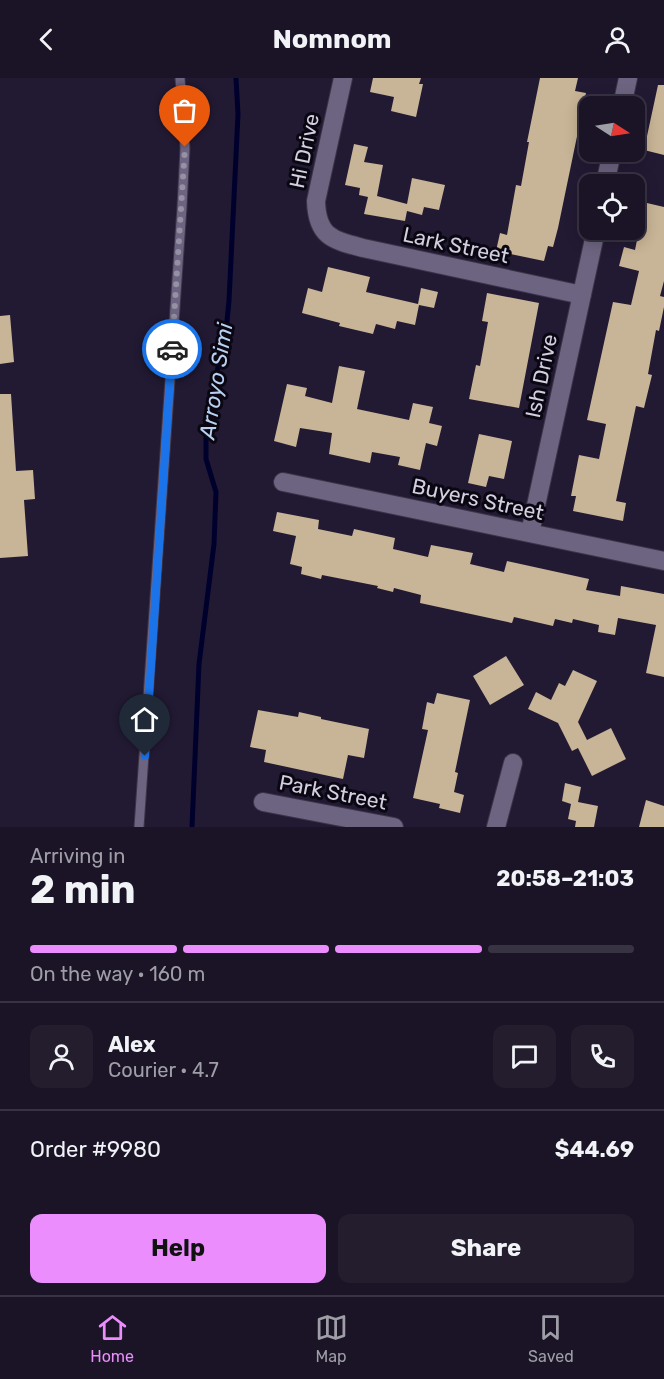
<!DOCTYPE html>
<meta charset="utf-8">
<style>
:root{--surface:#1a1426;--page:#231d2e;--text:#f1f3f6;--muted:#9f9ea7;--line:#383343;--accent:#eb8dfc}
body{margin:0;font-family:Rubik,sans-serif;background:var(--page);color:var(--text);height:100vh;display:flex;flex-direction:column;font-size:22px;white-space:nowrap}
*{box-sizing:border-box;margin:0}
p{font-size:20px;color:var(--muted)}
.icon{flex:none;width:33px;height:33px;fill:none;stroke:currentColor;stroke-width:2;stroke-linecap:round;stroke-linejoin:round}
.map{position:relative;height:749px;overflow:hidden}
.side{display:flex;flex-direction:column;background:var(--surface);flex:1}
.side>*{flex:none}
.needle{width:39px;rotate:102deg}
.fabs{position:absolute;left:579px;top:18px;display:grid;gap:12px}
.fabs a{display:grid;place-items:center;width:66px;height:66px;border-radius:12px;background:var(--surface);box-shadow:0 3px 15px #0003,0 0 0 2px var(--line);font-size:30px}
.pin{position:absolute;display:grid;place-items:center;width:51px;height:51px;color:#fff;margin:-62px -26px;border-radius:50% 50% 50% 0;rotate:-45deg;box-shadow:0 0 6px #0007}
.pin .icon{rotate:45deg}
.courier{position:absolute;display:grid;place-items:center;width:60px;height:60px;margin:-30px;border:4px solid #1a73e8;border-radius:50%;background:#fff;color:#222;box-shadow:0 2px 8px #0007}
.overview em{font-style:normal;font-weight:700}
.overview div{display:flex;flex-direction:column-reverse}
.overview{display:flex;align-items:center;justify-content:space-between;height:102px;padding:0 30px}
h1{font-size:39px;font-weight:700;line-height:45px}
.bar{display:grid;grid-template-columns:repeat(4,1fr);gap:9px 6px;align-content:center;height:72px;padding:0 30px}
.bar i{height:8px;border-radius:4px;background:var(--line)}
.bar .selected{background:var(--accent)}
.bar p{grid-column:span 4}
.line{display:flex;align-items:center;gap:15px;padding:0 30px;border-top:2px solid var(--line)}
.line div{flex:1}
.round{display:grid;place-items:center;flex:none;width:63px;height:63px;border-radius:12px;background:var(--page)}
.action{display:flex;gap:12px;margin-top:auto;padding:12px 30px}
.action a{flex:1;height:69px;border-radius:12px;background:var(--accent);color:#111;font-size:24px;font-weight:700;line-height:69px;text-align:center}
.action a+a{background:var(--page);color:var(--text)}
header{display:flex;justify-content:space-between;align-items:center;height:78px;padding:0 30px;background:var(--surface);font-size:27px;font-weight:700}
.dock{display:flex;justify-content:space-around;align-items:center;height:84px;border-top:2px solid var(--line);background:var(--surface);font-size:16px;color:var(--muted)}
.dock a{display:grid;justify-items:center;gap:3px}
.dock .selected{color:var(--accent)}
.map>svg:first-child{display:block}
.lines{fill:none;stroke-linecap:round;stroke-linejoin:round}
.stream{stroke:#00002d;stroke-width:5}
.building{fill:#c8b496}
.lane-casing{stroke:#3c3549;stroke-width:11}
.street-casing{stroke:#3c3549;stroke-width:20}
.lane{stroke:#6d6481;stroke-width:9}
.street{stroke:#6d6481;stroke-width:18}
.done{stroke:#9590a3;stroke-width:6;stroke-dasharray:0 10.8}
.route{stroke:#1a73e8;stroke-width:8}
.labels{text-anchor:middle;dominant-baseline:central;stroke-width:6;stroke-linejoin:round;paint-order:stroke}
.street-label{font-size:21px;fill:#d3cfdf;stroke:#0a0712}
.water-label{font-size:22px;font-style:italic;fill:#b8d1f1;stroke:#0a0712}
</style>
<header><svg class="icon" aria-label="back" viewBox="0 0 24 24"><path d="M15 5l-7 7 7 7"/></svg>Nomnom<svg class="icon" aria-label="person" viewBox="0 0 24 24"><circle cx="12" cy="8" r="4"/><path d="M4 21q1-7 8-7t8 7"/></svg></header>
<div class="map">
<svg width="664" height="749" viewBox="0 0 664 749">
<rect width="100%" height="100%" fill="#221a33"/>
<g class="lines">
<path class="stream" d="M192 749 199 586 214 466 216 414 206 381V344L226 253 229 223 238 36 236 0"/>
</g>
<path class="building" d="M373 0H421L419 6H423L416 39 391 33 394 19 370 14Z
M540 0H578L575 13 586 15 558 150 553 169 548 168 544 183 496 173 500 155 507 157 516 107 521 108 529 64H527Z
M658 7H664V77L644 72Z
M354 66 368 69 364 84 383 87 377 118 407 126 412 100 445 107 439 132 424 129 422 137 407 133 405 143 364 136 368 119 359 117 360 110 345 107Z
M634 122 664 129V203L660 218 664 219V229L659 253 656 252 648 296 652 297 644 330 636 328 616 423 626 425 623 443 573 433 576 418H571L579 377 599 381 606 346 587 342 613 224 631 227 639 193 619 188 624 169 635 172 641 142 634 141Z
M328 189 370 199 366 214 418 226 421 210 438 214 434 230 419 227 415 247 397 243 395 251 376 246 373 256 339 248 340 245 302 235 308 210 322 214Z
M487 215 539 225 519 330 469 321 476 287 480 288 488 244 482 243Z
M10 237 14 284 0 286V238Z
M339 288 365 293 357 331 409 342 413 325 433 329 429 345 442 348 437 368 426 365 420 392 398 387 400 379 372 374 370 385 329 376 332 355 300 350 296 369 274 363 287 306 307 310 305 318 332 325Z
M0 316H11L16 393 33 392 35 421 24 422 28 478 0 480Z
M479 356 512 363 504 401 489 398 486 409 468 405Z
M277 434 319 442 318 451 352 458 354 451 395 460 393 471 428 479 431 467 473 475 470 486 504 494 507 483 589 501 586 512 620 518 621 508 664 516V599L646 595 656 547 618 540 615 557 598 554 599 547 573 541 572 545 555 541 553 548 514 539 512 545 420 525 421 517 394 510 393 514 377 510 378 508 322 497 321 501 301 496 302 489 290 486 296 458 273 453Z
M506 578 524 607 490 627 473 598Z
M573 592 597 603 578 644 587 662 611 650 626 681 592 698 578 670 572 673 558 645 528 631 536 614 551 622 559 605 565 608Z
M437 615 470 622 455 694 458 695 454 714 464 717 460 735 439 730 440 726 413 720 428 652 422 651 427 624 434 626Z
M258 632 298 639 299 634 321 639V641L369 651 364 680 348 677 343 701 264 684 266 672 250 669Z
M565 705 581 709 578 724 598 728 594 749H575L576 743 568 741 571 726 562 723Z
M646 722 664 728V749H639Z"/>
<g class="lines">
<defs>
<path id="lane" d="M139 749 182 129 185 70 180 0"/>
<path id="street" d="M343 0 316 123C317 159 333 162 363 170L582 217
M622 28 628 0
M605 106 612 74
M283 404 664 483
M530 455 596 152
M263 724 394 749
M496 749 513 685"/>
</defs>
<use href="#lane" class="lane-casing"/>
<use href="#street" class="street-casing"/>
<use href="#lane" class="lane"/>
<use href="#street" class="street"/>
</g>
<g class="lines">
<path class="done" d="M172 271 185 69"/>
<path class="route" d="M145 678 172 271"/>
</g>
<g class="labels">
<g class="street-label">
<text transform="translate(304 73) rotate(-78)">Hi Drive</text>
<text transform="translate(456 167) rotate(12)">Lark Street</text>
<text transform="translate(541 298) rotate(-78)">Ish Drive</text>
<text transform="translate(478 421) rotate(12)">Buyers Street</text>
<text transform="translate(333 714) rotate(11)">Park Street</text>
</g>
<g class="water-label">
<text transform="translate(216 303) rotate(-81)">Arroyo Simi</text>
</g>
</g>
</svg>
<div class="fabs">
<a><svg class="needle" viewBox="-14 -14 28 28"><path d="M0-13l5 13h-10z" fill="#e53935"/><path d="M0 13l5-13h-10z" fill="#9f9ea7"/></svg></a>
<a><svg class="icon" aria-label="locate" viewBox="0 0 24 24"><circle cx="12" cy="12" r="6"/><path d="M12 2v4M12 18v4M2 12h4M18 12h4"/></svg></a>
</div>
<div class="pin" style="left:185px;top:69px;background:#ea580c"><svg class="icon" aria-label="bag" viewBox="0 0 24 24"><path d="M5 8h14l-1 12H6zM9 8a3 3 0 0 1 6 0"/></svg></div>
<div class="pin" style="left:145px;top:678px;background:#1f2937"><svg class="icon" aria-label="home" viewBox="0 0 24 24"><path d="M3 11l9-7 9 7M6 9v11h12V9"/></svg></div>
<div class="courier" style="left:172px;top:271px"><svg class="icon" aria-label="car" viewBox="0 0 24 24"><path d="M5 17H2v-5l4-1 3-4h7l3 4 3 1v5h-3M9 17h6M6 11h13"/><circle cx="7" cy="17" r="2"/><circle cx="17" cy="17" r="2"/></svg></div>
</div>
<section class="side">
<div class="overview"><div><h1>2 min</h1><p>Arriving in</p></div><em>20:58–21:03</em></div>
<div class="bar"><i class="selected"></i><i class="selected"></i><i class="selected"></i><i></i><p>On the way · 160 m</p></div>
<div class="line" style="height:108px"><a class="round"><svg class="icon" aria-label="person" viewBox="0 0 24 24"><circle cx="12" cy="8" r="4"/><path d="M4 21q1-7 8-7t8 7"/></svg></a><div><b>Alex</b><p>Courier · 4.7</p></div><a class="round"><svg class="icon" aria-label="chat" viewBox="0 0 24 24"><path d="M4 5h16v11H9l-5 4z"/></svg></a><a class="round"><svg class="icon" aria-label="phone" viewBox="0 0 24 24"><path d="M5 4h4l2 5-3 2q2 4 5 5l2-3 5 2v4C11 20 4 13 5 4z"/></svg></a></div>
<div class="line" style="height:78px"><div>Order #9980</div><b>$44.69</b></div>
<div class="action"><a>Help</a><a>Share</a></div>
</section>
<nav class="dock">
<a class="selected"><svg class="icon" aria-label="home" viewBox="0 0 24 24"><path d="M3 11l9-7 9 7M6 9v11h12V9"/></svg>Home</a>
<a><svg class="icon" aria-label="map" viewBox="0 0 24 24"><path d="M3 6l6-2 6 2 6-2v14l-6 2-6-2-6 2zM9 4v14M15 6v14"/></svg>Map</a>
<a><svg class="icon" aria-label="saved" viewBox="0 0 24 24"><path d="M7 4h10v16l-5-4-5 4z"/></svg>Saved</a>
</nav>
